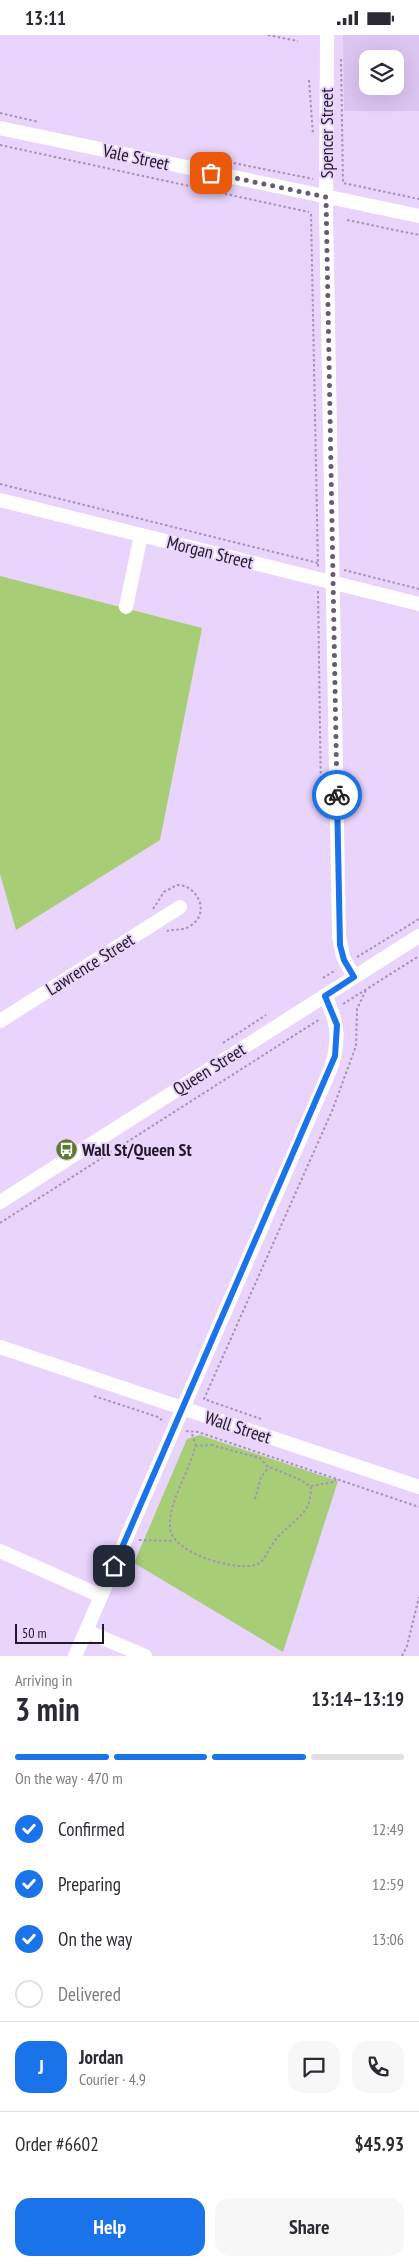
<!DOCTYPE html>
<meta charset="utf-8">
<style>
:root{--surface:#fff;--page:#f7f7f7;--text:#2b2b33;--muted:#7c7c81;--line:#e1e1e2;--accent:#1a73e8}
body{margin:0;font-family:"PT Sans Narrow",sans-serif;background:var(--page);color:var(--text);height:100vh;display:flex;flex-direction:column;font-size:19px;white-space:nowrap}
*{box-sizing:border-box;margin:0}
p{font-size:16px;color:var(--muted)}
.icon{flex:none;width:28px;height:28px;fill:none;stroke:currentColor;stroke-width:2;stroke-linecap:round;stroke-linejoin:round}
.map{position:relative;height:1621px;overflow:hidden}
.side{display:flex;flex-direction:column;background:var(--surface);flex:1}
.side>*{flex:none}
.tools{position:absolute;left:359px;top:15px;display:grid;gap:10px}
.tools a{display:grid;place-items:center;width:45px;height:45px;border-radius:10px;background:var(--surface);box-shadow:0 5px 20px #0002;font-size:25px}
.scale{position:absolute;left:15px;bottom:12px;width:89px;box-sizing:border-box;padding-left:5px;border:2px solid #21182a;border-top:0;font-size:14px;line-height:18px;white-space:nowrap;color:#21182a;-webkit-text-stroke:4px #e9d4fc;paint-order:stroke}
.pin{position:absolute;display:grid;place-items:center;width:42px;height:42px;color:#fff;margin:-21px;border-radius:10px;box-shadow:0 2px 8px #0006}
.courier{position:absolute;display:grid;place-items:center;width:50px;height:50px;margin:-25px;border:4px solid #1a73e8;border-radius:50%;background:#fff;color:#222;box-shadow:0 1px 6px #0007}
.summary em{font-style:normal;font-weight:600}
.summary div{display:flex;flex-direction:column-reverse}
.summary{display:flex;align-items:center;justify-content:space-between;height:85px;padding:0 15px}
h1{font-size:32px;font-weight:600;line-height:38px}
.bar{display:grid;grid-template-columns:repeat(4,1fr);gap:8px 5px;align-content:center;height:60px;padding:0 15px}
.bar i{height:6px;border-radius:4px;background:var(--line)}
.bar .on{background:var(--accent)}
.bar p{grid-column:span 4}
.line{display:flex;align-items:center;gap:12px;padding:0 15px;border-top:1px solid var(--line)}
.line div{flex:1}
.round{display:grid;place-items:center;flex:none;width:52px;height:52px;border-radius:15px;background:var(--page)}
ol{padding:0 15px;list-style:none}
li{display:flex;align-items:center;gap:15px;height:55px}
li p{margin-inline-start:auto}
li .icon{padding:5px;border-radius:50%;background:var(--accent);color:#fff;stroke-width:4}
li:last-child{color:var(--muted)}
li i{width:28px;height:28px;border:2px solid var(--line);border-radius:50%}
.action{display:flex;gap:10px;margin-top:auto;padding:10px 15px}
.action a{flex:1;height:58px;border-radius:15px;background:var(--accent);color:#fff;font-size:20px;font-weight:600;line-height:58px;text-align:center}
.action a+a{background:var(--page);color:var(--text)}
.status{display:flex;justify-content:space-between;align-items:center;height:35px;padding:0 25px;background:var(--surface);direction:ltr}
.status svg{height:14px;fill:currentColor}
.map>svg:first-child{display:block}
.built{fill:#dbc5f1;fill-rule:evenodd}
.green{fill:#a7ce76}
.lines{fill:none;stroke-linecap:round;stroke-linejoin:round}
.path{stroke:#a493b3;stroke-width:2;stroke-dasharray:2.5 2.5;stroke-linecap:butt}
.minor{stroke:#fff;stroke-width:14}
.done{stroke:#675a74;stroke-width:5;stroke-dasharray:0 9}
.route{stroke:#1a73e8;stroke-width:6}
.labels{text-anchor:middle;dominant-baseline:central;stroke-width:4;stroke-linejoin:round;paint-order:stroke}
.street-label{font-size:18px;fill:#21182a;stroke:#e9d4fc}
.poi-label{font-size:18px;font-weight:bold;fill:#21182a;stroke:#e9d4fc;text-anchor:start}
</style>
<div class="status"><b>13:11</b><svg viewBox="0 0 49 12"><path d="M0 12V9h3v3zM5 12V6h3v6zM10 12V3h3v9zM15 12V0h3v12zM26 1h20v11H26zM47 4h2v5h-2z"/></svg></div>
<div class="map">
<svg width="419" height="1621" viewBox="0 0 419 1621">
<rect width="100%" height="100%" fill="#e9d4fc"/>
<path class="built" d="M343 0H419V76H344ZM368 24H395V51H368Z"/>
<path class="green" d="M0 541 202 593 160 805 16 895 0 839Z
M200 1400 338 1446 283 1617 134 1528 187 1404Z"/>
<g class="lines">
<path class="path" d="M268 0 298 6
M341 24 343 148 419 164
M309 45 313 100
M0 78 39 87
M0 110 309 177
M219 125 313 144
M311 179 318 532
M347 185 419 200
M0 449 318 528
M344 535 419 554
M318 556 321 761
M153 874 164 857 177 850C198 850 211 879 190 891 183 896 175 894 167 896
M357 922 419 884
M323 943 336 935
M343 969 419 921
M223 1008 266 980
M0 1188 320 984
M94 1361 158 1382 164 1387
M261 1384 204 1364 332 1076 356 1011 357 974 366 955
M186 1396 198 1397 419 1472
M192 1399 196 1411
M211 1410 260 1423 267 1431 301 1445 311 1452C311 1459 310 1467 306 1474 297 1487 283 1494 274 1507 267 1515 266 1527 255 1530 234 1536 172 1518 170 1493 168 1467 189 1438 195 1412L196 1411Z
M311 1451 334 1447 336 1444
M255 1464 261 1442 269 1432
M139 1505 174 1506
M402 1621 407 1611 419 1562"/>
<path class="minor" d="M327 0 326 174 339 901 343 922 354 942
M0 93 419 181
M0 465 419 569
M126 572 141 500
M0 986 180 872
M0 1167 419 901
M0 1312 419 1452
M0 1516 101 1561
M86 1596 145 1621
M75 1621 331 1033C340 1006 338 986 325 961"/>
</g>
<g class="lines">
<path class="done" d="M211 138 326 162 337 760"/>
<path class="route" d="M114 1531 335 1021 337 990 325 961 354 942 344 925 340 910 337 760"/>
</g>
<defs>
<symbol id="bus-disc" viewBox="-11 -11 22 22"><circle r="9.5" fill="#5b792f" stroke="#e9d4fc"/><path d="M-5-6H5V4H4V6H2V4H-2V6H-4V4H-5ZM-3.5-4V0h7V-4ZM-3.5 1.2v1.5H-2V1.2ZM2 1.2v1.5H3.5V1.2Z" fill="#fff"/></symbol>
</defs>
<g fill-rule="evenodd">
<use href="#bus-disc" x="54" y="1102" width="25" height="25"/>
</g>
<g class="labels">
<g class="street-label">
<text transform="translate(326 98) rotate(-90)">Spencer Street</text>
<text transform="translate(136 122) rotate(12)">Vale Street</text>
<text transform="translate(210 517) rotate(14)">Morgan Street</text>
<text transform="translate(90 929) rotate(-32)">Lawrence Street</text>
<text transform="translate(209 1034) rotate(-32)">Queen Street</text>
<text transform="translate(238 1392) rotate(18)">Wall Street</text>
</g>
<g class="poi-label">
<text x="82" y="1114">Wall St/Queen St</text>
</g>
</g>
</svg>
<div class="tools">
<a><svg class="icon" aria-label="layers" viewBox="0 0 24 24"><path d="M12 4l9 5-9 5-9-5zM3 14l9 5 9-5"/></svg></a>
</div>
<div class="scale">50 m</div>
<div class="pin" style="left:211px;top:138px;background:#ea580c"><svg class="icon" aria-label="bag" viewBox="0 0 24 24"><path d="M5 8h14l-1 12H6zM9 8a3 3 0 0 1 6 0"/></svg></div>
<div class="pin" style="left:114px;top:1531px;background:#1f2937"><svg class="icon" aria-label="home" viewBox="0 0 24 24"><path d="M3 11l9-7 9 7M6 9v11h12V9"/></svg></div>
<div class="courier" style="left:337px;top:760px"><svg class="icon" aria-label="bike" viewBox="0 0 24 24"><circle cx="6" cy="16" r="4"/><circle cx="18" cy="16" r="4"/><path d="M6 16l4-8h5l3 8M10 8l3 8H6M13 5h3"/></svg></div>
</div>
<section class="side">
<div class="summary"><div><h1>3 min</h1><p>Arriving in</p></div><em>13:14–13:19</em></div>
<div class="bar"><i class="on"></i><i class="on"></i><i class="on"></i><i></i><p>On the way · 470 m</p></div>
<ol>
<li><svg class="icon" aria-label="check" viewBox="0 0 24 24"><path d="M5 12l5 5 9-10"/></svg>Confirmed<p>12:49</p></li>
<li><svg class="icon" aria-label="check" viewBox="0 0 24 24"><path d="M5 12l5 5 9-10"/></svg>Preparing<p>12:59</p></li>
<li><svg class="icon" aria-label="check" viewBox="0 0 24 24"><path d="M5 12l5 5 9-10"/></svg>On the way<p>13:06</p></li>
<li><i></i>Delivered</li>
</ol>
<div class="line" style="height:90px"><b class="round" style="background:var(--accent);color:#fff">J</b><div><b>Jordan</b><p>Courier · 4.9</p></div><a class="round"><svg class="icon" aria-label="chat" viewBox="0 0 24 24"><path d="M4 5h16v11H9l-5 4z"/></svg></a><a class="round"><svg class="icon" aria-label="phone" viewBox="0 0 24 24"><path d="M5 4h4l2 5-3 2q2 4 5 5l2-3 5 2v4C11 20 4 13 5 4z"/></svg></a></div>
<div class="line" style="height:65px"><div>Order #6602</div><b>$45.93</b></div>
<div class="action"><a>Help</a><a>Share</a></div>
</section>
